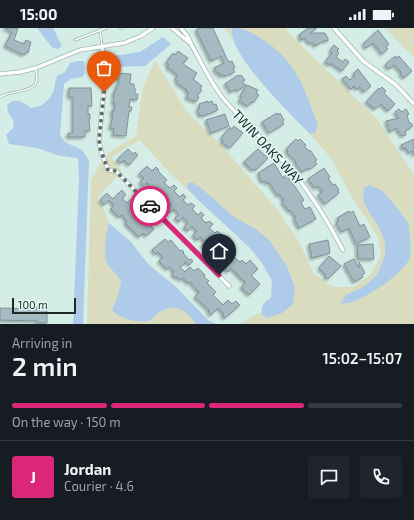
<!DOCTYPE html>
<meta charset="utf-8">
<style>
:root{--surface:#171b24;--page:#20242c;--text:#f1f3f6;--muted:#9ea1a6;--line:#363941;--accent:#db2777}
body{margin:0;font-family:"Exo 2",sans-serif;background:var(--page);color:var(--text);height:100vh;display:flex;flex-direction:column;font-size:15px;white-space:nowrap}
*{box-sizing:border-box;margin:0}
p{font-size:13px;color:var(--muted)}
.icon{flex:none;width:22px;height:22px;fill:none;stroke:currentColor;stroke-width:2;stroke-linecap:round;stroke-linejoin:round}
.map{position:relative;height:296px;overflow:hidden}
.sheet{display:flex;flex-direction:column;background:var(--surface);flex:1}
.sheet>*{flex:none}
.scale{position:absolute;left:12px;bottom:10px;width:64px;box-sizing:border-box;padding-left:4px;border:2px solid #212927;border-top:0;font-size:11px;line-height:14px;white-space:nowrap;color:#212927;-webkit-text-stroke:3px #e2faf4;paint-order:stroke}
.pin{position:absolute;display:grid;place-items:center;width:34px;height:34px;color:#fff;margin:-41px -17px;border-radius:50% 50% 50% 0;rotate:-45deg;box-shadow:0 0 4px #0007}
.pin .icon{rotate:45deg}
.courier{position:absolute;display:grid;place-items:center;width:40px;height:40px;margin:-20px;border:3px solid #db2777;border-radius:50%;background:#fff;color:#222;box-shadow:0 1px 5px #0007}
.head em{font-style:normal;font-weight:600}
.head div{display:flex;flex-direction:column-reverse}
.head{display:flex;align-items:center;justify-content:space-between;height:68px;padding:0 12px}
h1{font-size:26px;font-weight:600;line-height:30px}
.bar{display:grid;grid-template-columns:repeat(4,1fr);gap:6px 4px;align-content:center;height:48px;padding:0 12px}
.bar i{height:5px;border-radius:3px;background:var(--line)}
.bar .active{background:var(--accent)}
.bar p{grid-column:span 4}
.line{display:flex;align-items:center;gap:10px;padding:0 12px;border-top:1px solid var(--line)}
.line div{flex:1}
.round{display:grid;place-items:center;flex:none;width:42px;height:42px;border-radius:4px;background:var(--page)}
.status{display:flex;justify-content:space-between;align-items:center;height:28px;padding:0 20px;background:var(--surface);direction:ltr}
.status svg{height:11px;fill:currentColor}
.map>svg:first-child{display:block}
.green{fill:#dadcc0}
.water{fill:#aecce9}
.building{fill:#a5bbc1;stroke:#7e9499;filter:url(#shadow)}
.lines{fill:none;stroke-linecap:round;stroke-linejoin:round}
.lane-casing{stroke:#a1b8b2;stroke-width:3}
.street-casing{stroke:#a1b8b2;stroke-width:5}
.lane{stroke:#fff;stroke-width:1.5}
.street{stroke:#fff;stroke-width:3.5}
.done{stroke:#606e6a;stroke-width:4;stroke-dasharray:0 7.2}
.route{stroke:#db2777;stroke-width:5}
.labels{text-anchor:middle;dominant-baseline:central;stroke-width:3;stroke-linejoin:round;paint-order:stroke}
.street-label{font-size:13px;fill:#212927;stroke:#e2faf4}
</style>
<div class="status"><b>15:00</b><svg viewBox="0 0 49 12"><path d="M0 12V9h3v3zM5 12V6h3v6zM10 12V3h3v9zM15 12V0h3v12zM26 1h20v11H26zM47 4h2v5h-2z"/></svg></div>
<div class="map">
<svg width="414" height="296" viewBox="0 0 414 296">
<defs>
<filter id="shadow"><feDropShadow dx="-2" dy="2" stdDeviation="1" flood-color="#0004"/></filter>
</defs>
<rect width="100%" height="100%" fill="#d5ede7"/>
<path class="green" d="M224 0H285L296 12 377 91 393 116 414 146V296H239L261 284 264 274 271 270 272 253 262 235 249 219 227 198 197 171 165 140 140 112 111 129 122 143 97 170 107 188 109 195 131 214 148 236 176 259 209 293 216 296H87L91 152 100 136 109 124 136 108 142 63 155 32 187 84 222 118 276 180 300 215 314 246 334 259H354L372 245 381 227 377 207 351 168 331 130 310 106 266 60 244 32 232 10Z
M385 0H414V29Z"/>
<path class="water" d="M37 0H53L62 18 58 21 53 20 50 17Z
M232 0C245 0 250 4 260 10 297 32 304 60 318 97L315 105 310 106C292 88 227 25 232 0Z
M163 9 171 16 145 38 114 39 113 28 140 24Z
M78 33H84L85 45 82 49 71 51 64 56 60 107 65 114 82 122 89 132 83 296H73L79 149 78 130 60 128 37 120 9 116 6 107 13 100 14 94 8 84 7 77C16 69 22 74 31 80 42 79 51 72 54 61 55 56 55 53 57 48L65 44 70 35Z
M192 154 201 160 233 188 257 202 270 213 287 238 295 260 293 276 282 285 267 290 262 287C260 278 265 274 271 270L272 253 262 235 249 219 197 171 187 160 188 155Z
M369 157C373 159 378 160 381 162 385 165 407 191 408 195 410 198 411 225 410 229 407 244 355 280 341 275L346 267 363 259 377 247 385 227V215L379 199 369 184 363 172 364 160Z
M109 195 131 214 148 236 176 259 209 293 216 296H196C186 281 174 274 158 285 155 287 153 290 151 292 140 296 119 291 112 282L119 264 121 253C118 247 113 244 109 238 102 230 106 205 109 195Z"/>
<path class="building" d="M4 0H18L14 12 24 16 26 12 31 14 28 25 26 24 24 27 5 18 12 4Z
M200 0H213L227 31 230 34 232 33 235 40 233 41 235 44 225 48 224 47 220 48 219 45H217L214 40 224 35 221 28 211 33 196 2Z
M308 0H317L310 5H325L328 10V13H323L315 18 313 15H309L305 10 301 12 299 7Z
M378 2 389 16 386 19 388 21 382 26 373 15 366 20 363 16Z
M334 17 339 21 337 23 339 25 336 29 343 34 345 31 349 34 342 43 331 35 330 37 325 34 332 25 330 23Z
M178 23 188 30 183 36 197 45 193 51 202 58 200 61 202 62 197 68 199 69 196 74 193 72 192 73 186 69 189 65 186 63 187 62 177 55 178 53 175 51 178 47 167 39 169 37 166 35 173 25 175 27Z
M395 28 396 30 399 28 412 43 404 50 400 46 402 45 394 37 389 41 385 37Z
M358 41 371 58 364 64 360 59 357 61 354 58 351 61 342 51 346 48 350 52 355 48 353 46Z
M115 45 131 46 130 56H134V59L135 60V66H138L137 72 130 71 129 79H132L131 83H129L126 108 113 107 114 101 110 100 113 88H112V82L114 83 115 75H113L114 63H116V58H118L119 50 115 49Z
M238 47 239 48 241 47 245 52 242 54 246 57 237 63 236 61 231 64 225 56Z
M247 57 258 62 256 65 259 67 253 75 251 74 248 78 239 73 242 69 240 68Z
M382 59 386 63 384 65 395 76 388 83 381 76 375 81 366 74 379 60 380 61Z
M69 60H91L92 78H88V86H90V91H89L90 103H85V109H68V105H73V69H69Z
M208 73V75L212 73 214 77 216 76 218 82 203 88 202 87 200 88 197 81 200 80 199 76Z
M399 81 402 84 406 81 409 86 407 87 409 95H411L413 98 405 103 406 107 402 108 396 100 390 104 386 93 399 90 395 84Z
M277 85 278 87 280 85 284 92 282 93 284 96 269 105 262 94Z
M225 86 229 98 211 105 206 92Z
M234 98 243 105 230 120 222 114 223 112 221 110 230 99 231 102Z
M296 111 298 113 300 111 306 117 304 118 309 123 310 122 317 132 315 133 317 136 310 141 308 140 302 144 295 134 296 133 287 125 288 123 286 121Z
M414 111V128L412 123 409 125 406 120 403 121 401 117Z
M128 121 133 126 135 124 138 127 129 137 124 132 121 135 117 132Z
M258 121 268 130 256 142 254 141 252 142 244 134Z
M274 135 283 150 286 147 294 157 304 172 301 175 305 181 310 179 316 191 299 200 294 190 296 189 290 182 289 183 282 174 284 172 279 166 278 168 269 154 267 156 265 153 262 154 259 148 260 147 258 145Z
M147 138 152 143 156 139 159 142 158 143 167 152 164 155 170 160 174 157 177 160 174 163 180 169 183 166 186 169 183 172 188 177 191 175 195 178 192 181 198 187 201 184 204 187 201 190 206 195 209 193 213 196 209 200 215 205 217 203 221 206 219 208 224 214 227 211 235 219 231 222 236 227 234 229 240 234 242 232 246 236 250 232 258 241 251 247 260 256 249 267 241 259 246 255 231 240 228 244 220 235 222 233 217 228 215 230 211 226 216 221 210 216 206 221 202 217 205 214 200 209 197 212 193 207 197 203 192 198 188 203 184 199 188 195 183 189 179 194 175 190 179 186 174 181 170 184 167 181 171 177 166 171 161 176 158 172 161 169 156 163 152 166 149 163 152 160 147 155 143 158 140 154 144 150 139 146Z
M324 140 330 149 328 150 333 157 335 156 339 162 338 163 339 165 325 176 318 167 323 164 318 158 315 160 308 151Z
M122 162 126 167 122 170 127 175 132 170 136 174 131 179 137 184 141 179 145 183 141 187 146 193 149 189 153 193 149 196 154 201 146 208 143 205 139 209 125 195 127 193 122 187 119 189 111 181 114 177 109 172 104 177 100 172 107 165 113 171Z
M349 183 350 185 353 183 360 198 364 196 370 209 356 216 349 200 342 204 336 195 339 193 337 190Z
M165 211 168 214 171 212 180 223 182 222 184 224 183 225 189 232 191 231 193 233 189 237 186 234 180 239 185 244 190 239 194 243 198 240 205 247 204 249 209 253 207 255 216 264 213 267 223 277 228 272 232 276 236 273 240 277 225 290 222 287 224 286 218 280 211 287 208 283 209 282 195 269 199 264 190 254 188 255 183 250 181 252 177 249 176 250 172 246 174 244 170 239 167 241 159 233 163 229 158 224 156 226 152 222Z
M328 212 330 225 312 230 309 216Z
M373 216 374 231H358L357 217Z
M329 228 341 238 328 251 325 248 326 247 319 240Z
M354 231 359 240V234L365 245 362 246 363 249 354 254 344 236Z
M37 278 47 279V295H37V293L0 292V280L37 281Z"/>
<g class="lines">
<defs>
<path id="lane" d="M120 0H122
M100 2 102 18
M75 12 106 0
M0 69C14 60 45 68 35 40"/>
<path id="street" d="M172 0 191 16 188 9 181 0
M334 0 363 33 396 57 414 76
M191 16C201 34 210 53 222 69 244 96 272 118 294 145 313 169 329 195 343 222
M102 19 105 50 99 113 101 123 108 142 116 143 229 258
M0 46 20 44 36 40 80 22 124 15 141 8 153 0"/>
</defs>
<use href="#lane" class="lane-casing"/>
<use href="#street" class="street-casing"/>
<use href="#lane" class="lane"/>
<use href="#street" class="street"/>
</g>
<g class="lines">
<path class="done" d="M104 64 99 112 100 120 108 142 116 143 150 178"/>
<path class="route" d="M150 178 219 247"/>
</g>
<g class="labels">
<g class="street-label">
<text transform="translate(268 119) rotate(47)">TWIN OAKS WAY</text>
</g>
</g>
</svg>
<div class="scale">100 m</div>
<div class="pin" style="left:104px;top:64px;background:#ea580c"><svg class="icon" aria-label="bag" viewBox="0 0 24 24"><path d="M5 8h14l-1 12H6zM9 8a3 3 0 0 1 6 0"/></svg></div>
<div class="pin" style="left:219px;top:247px;background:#1f2937"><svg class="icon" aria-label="home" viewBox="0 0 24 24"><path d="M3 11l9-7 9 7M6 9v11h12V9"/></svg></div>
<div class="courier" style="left:150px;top:178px"><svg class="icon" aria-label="car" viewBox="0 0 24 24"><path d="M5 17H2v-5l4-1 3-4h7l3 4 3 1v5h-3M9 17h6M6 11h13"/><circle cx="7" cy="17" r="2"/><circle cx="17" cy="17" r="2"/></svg></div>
</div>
<section class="sheet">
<div class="head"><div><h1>2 min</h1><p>Arriving in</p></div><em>15:02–15:07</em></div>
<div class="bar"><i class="active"></i><i class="active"></i><i class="active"></i><i></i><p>On the way · 150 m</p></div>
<div class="line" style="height:72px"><b class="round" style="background:var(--accent);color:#fff">J</b><div><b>Jordan</b><p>Courier · 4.6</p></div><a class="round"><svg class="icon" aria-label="chat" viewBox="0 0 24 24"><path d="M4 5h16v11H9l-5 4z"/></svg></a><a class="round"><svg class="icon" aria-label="phone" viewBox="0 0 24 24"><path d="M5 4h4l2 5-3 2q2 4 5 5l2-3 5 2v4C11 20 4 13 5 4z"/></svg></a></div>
</section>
